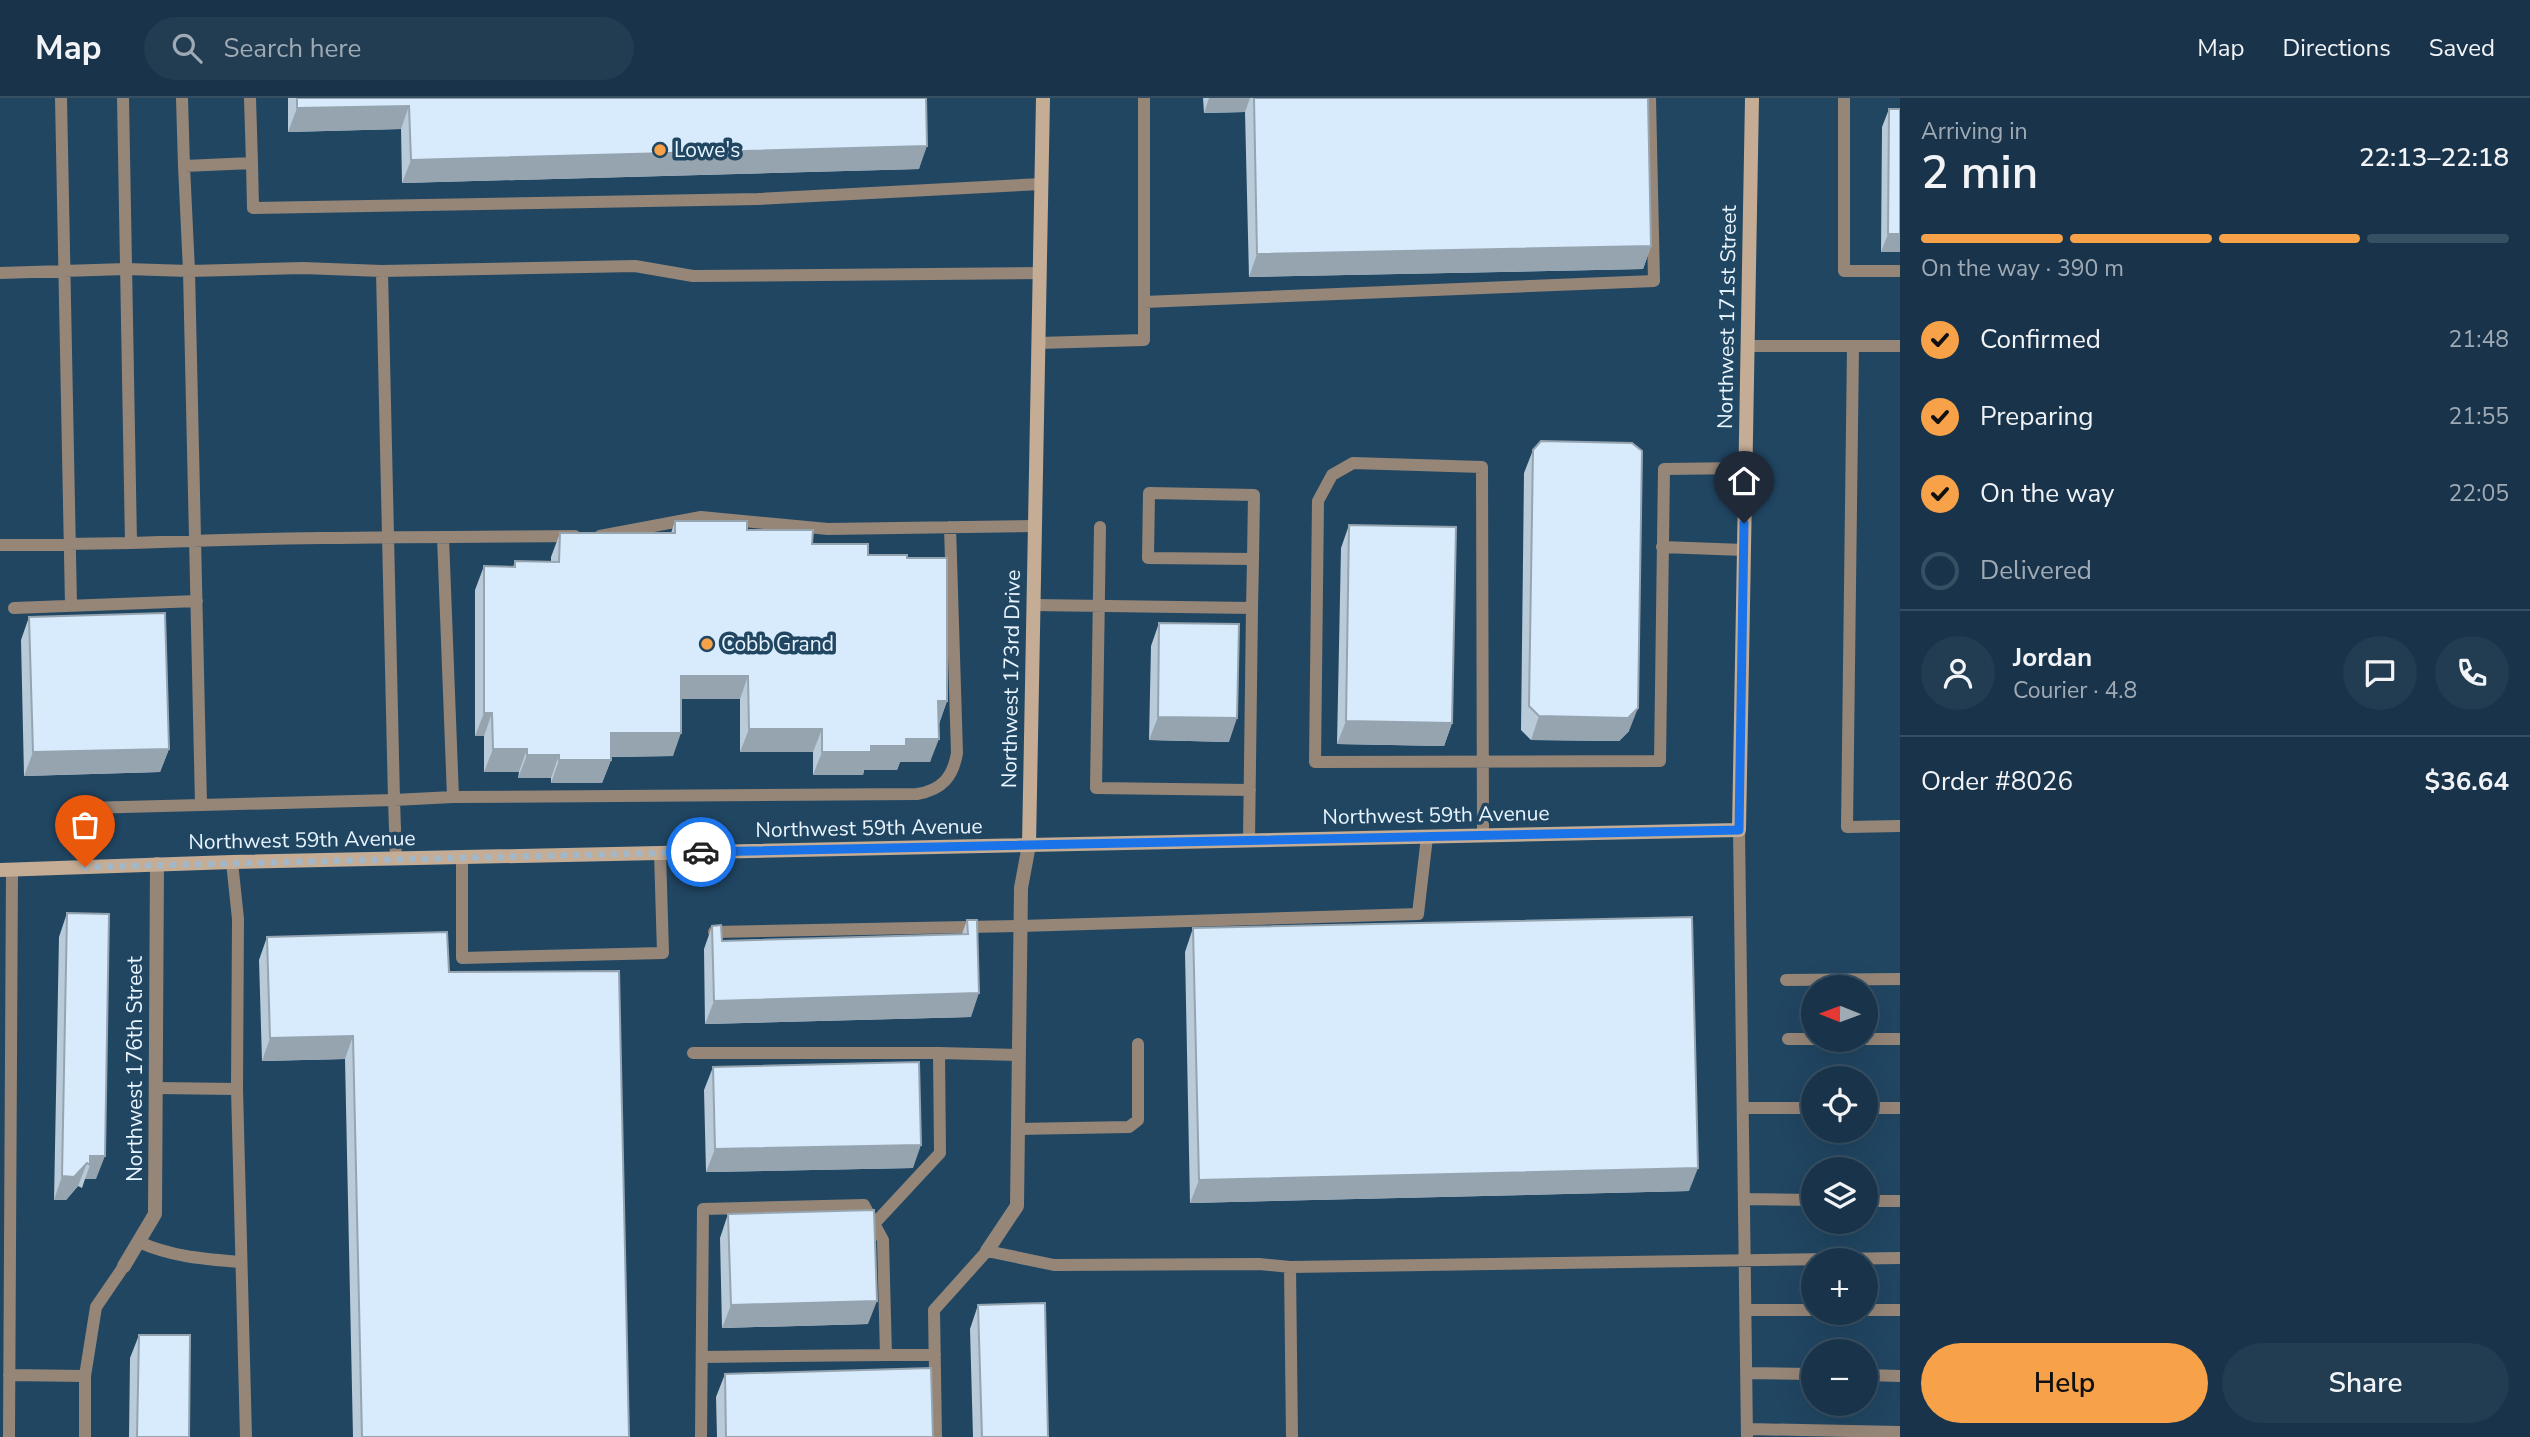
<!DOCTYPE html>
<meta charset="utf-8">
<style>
:root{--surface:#19344a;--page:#223c51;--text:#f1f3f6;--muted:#9faab5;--line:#374f62;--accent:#f7a248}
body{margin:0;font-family:"Nunito Sans",sans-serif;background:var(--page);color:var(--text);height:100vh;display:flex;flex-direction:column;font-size:26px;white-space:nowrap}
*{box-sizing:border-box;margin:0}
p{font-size:23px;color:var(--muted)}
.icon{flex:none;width:38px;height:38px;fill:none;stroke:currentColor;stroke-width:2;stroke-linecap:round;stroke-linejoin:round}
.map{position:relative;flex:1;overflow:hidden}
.details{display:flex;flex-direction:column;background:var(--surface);width:630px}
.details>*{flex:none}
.needle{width:46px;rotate:271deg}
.buttons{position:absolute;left:1801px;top:877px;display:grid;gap:14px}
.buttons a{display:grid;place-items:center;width:77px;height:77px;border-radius:50%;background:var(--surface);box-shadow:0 7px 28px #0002,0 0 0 2px var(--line);font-size:35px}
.pin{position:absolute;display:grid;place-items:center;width:60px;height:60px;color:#fff;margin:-72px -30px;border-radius:50% 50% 50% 0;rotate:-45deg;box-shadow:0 0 7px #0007}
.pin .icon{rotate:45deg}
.courier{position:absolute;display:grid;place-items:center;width:70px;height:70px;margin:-35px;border:5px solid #1a73e8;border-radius:50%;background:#fff;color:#222;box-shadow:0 2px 9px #0007}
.head em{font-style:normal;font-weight:600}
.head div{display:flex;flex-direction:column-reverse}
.head{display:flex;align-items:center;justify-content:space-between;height:119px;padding:0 21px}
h1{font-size:46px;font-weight:600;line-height:52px}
.bar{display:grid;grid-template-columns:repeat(4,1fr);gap:10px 7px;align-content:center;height:84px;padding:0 21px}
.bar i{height:9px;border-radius:5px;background:var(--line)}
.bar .on{background:var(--accent)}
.bar p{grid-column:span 4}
.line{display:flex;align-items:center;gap:18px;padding:0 21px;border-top:2px solid var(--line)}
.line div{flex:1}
.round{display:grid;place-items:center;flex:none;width:74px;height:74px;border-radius:37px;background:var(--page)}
ol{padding:0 21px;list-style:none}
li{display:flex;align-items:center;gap:21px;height:77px}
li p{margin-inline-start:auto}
li .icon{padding:7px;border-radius:50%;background:var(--accent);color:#111;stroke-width:4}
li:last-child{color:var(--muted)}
li i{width:38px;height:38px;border:4px solid var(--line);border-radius:50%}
.button{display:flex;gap:14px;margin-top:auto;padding:14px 21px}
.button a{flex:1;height:80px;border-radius:42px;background:var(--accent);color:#111;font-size:28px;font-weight:600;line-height:80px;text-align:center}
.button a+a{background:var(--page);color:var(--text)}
header{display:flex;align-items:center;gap:42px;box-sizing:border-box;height:98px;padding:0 35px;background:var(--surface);border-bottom:2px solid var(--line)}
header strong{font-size:33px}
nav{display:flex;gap:38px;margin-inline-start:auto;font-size:24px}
.search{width:490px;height:63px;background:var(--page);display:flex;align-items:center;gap:18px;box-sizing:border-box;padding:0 24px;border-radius:38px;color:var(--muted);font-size:26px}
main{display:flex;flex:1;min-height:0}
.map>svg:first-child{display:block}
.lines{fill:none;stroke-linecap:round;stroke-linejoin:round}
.lane{stroke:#968678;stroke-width:12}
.street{stroke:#968678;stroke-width:14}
.secondary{stroke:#c5ac95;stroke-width:14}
.wall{fill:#b9cad9}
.shaded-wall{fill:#96a4b0}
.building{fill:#d7ebfc;stroke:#96a4b0;stroke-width:2}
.done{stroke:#a2b7c7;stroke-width:7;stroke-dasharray:0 12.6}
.route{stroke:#1a73e8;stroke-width:9}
.poi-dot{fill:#f7a248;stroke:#214662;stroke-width:2.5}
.labels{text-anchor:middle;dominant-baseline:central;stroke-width:7;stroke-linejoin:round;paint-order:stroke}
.poi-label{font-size:21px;fill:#e8f4fe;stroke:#214662;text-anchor:start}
.street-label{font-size:21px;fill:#e8f4fe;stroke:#214662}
</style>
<header>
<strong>Map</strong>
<div class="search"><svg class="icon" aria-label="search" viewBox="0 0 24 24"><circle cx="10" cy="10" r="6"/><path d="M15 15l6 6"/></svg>Search here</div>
<nav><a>Map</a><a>Directions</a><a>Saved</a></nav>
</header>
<main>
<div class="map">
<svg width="1900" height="1339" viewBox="0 0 1900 1339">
<rect width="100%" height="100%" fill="#214662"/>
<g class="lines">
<path class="lane" d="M61 0 71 507
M182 0 184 68 252 65 250 0
M1844 0V173H1900
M252 65 253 110 758 101 1041 86
M303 170 382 173 394 702 201 707 189 173Z
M382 173 635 168 693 178 1040 175
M0 175 126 171 189 173 184 68
M1144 204 1654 183 1650 0
M1038 245 1144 242V0
M1747 248H1900
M1853 248 1847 729 1900 728
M1100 429 1096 690 1250 692
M600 438 701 419 828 431 1035 428
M131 445C279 439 427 439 575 438
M0 447 131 445 123 0
M1662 449 1744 452
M1033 507 1252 510 1249 742
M14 510 197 503
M1252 510 1253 461 1148 460 1149 395 1254 397 1253 461
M453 699 917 696C942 692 953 679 957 655L950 429
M85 710 201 707
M1739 732 1747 1339
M1483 737 1482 369 1353 365 1332 377 1318 403 1315 664 1660 663 1664 371 1745 370
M462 759V860L663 855 660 755
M396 761 394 702 453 699 443 439
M232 764 238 821 237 991 246 1339
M714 834 1020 828 1418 816 1427 739
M1786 882 1900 881
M1788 941H1813
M1866 941H1900
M693 955H939L940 1055 874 1126
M939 955 1018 957
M156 990 237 991
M1743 1010H1813
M1866 1010H1900
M1017 1031 1129 1029 1138 1022V946
M1744 1101 1813 1102
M1866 1103H1900
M139 1144C172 1159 205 1161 240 1164
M1746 1212H1813
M1866 1212H1900
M702 1259 886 1257
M1747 1275 1813 1276
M9 1277 85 1278V1339
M1866 1277 1900 1278
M85 1278 96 1209 124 1168
M1747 1331 1900 1334
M9 1339 12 771
M701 1339 703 1111 864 1107 883 1142 886 1257H935
M936 1339 934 1212 987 1153 1054 1167 1259 1166 1290 1169
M1292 1339 1290 1169 1900 1160"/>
<path class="street" d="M987 1153 1017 1108 1021 790 1029 747
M124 1168 155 1116 157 766"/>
<path class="secondary" d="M1029 747 1043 0
M0 772 232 764 1739 732 1752 0"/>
</g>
<path class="wall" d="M288 0H926L919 71 402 85 401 31 288 34Z
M1203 0H1648L1651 148 1643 171 1249 179 1245 14 1204 15Z
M1889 11H1900V154H1881L1882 29Z
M1533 352 1629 633 1619 643 1531 642 1521 632 1524 375Z
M675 423 747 432 812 446 868 457 907 460 947 603 939 626 930 664H900L897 672H864L863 677H813V654H740V601H681L673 658 611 659V662L602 685H551V680H518L519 674H484V638H475V492L484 468 513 469 515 463 551 464V459L560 435H671Z
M1349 427 1452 625 1444 648 1337 646 1341 450Z
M29 519 169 651 160 674 24 678 21 542Z
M1159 525 1229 644 1149 642 1151 548Z
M67 815 96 1081H85L82 1090 78 1088 66 1102H54L59 839Z
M967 822 971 919 705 926 704 851 712 828 722 843 962 836Z
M1193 830 1689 1093 1190 1105 1185 854Z
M267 839 449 874 629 1339H353L345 961 262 963 259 862Z
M713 969 913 1070 706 1074 704 992Z
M728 1116 868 1226 722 1230 720 1140Z
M978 1207 1048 1339H973L970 1231Z
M139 1237 189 1339H129L130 1260Z
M725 1276 933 1339H717L716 1299Z"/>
<path class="shaded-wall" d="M1209 0H1250L1245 14 1204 15Z
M409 8 401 31 288 34 297 10Z
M927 48 919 71 402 85 411 62Z
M1888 136H1900V154H1881Z
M1651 148 1643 171 1249 179 1257 156Z
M681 578H748L740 601H673Z
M938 603H947L938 627Z
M1638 610 1629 633 1619 643 1531 642 1539 618Z
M484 615H492L484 638H475Z
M1158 619 1237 620 1229 644 1149 642Z
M1346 623 1452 625 1444 648 1337 646Z
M749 631H822L813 654H740Z
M611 635H681L673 658 602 659Z
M906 641H939L930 664H900L897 672H864L863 677H813L822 654 871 648Z
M169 651 160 674 24 678 33 654Z
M493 651H527L519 674H484Z
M527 657H559L551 680H518Z
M559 662H611L602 685H551Z
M979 895 971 919 705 926 714 903Z
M353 938 345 961 262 963 270 940Z
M921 1047 913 1070 706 1074 715 1051Z
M90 1058H105L96 1081H85L90 1067Z
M87 1065 78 1088 66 1102H54L62 1078Z
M1698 1070 1689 1093 1190 1105 1199 1082Z
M877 1203 868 1226 722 1230 731 1207Z"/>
<path class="building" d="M297 0H926L927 48 411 62 409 8 297 10Z
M1254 0H1648L1651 148 1257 156Z
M1889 11H1900V136H1888Z
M1541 343 1632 345 1642 353 1638 610 1628 620 1539 618 1529 608 1533 352Z
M675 423H747V432H813L812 446H868V457H907V460H947V603H938L939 641H906V648H871V654H822V631H749L748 578H681V635H611V662H559V657H527V651H493L492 615H484V468L515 469V463L559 464 560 435H675Z
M1349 427 1456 429 1452 625 1346 623Z
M165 515 169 651 33 654 29 519Z
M1159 525 1239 526 1237 620 1158 619Z
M67 815 109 816 105 1058H90V1067L87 1065 74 1079 62 1078Z
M1692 819 1698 1070 1199 1082 1193 830Z
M967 822H977L979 895 714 903 712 828 721 827 722 843 968 836Z
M447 834 449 874 619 873 629 1339H362L353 938 270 940 267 839Z
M919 964 921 1047 715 1051 713 969Z
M874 1112 877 1203 731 1207 728 1116Z
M1045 1205 1048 1339H982L978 1207Z
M139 1237H190L189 1339H137Z
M931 1270 933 1339H726L725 1276Z"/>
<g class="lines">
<path class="done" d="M85 769 701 754"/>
<path class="route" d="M701 754 1739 732 1744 425"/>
</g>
<g class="poi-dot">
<circle cx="660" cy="52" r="7"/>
<circle cx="707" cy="546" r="7"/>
</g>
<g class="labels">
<g class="poi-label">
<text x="674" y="52">Lowe's</text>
<text x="721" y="546">Cobb Grand</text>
</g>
<g class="street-label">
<text transform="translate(1727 219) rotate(-89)">Northwest 171st Street</text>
<text transform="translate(1011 581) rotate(-89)">Northwest 173rd Drive</text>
<text transform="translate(1436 717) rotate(-1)">Northwest 59th Avenue</text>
<text transform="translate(869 730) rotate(-1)">Northwest 59th Avenue</text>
<text transform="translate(302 742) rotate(-1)">Northwest 59th Avenue</text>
<text transform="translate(135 971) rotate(-90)">Northwest 176th Street</text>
</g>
</g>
</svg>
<div class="buttons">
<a><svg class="needle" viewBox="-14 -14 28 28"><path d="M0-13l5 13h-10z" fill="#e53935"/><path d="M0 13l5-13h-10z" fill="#9faab5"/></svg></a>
<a><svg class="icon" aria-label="locate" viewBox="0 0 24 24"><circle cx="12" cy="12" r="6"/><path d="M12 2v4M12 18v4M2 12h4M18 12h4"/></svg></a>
<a><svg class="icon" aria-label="layers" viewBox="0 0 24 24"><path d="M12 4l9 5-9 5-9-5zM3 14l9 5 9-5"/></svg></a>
<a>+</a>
<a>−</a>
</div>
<div class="pin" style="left:85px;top:769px;background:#ea580c"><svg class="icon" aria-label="bag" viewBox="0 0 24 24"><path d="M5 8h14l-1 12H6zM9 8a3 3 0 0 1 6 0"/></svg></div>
<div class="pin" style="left:1744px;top:425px;background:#1f2937"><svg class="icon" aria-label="home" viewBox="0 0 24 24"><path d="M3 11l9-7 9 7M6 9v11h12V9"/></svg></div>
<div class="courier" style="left:701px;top:754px"><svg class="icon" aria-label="car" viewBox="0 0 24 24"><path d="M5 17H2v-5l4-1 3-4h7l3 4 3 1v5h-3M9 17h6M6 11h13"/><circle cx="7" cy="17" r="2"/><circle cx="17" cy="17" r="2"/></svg></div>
</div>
<section class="details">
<div class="head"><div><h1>2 min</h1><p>Arriving in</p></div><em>22:13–22:18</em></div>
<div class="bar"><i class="on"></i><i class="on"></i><i class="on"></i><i></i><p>On the way · 390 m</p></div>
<ol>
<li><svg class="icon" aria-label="check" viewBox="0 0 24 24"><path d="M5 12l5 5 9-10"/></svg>Confirmed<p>21:48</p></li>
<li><svg class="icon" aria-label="check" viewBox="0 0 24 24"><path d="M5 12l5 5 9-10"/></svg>Preparing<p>21:55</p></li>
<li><svg class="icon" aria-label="check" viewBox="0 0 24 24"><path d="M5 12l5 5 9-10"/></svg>On the way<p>22:05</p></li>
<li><i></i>Delivered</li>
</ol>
<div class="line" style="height:126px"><a class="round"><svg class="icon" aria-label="person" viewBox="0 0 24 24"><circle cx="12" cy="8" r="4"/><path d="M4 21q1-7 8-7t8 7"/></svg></a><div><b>Jordan</b><p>Courier · 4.8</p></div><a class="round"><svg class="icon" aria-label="chat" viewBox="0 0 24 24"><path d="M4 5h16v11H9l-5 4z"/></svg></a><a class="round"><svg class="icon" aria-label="phone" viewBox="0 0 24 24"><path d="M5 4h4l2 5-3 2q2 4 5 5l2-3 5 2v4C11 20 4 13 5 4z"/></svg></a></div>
<div class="line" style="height:91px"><div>Order #8026</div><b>$36.64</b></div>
<div class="button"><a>Help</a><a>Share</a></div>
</section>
</main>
